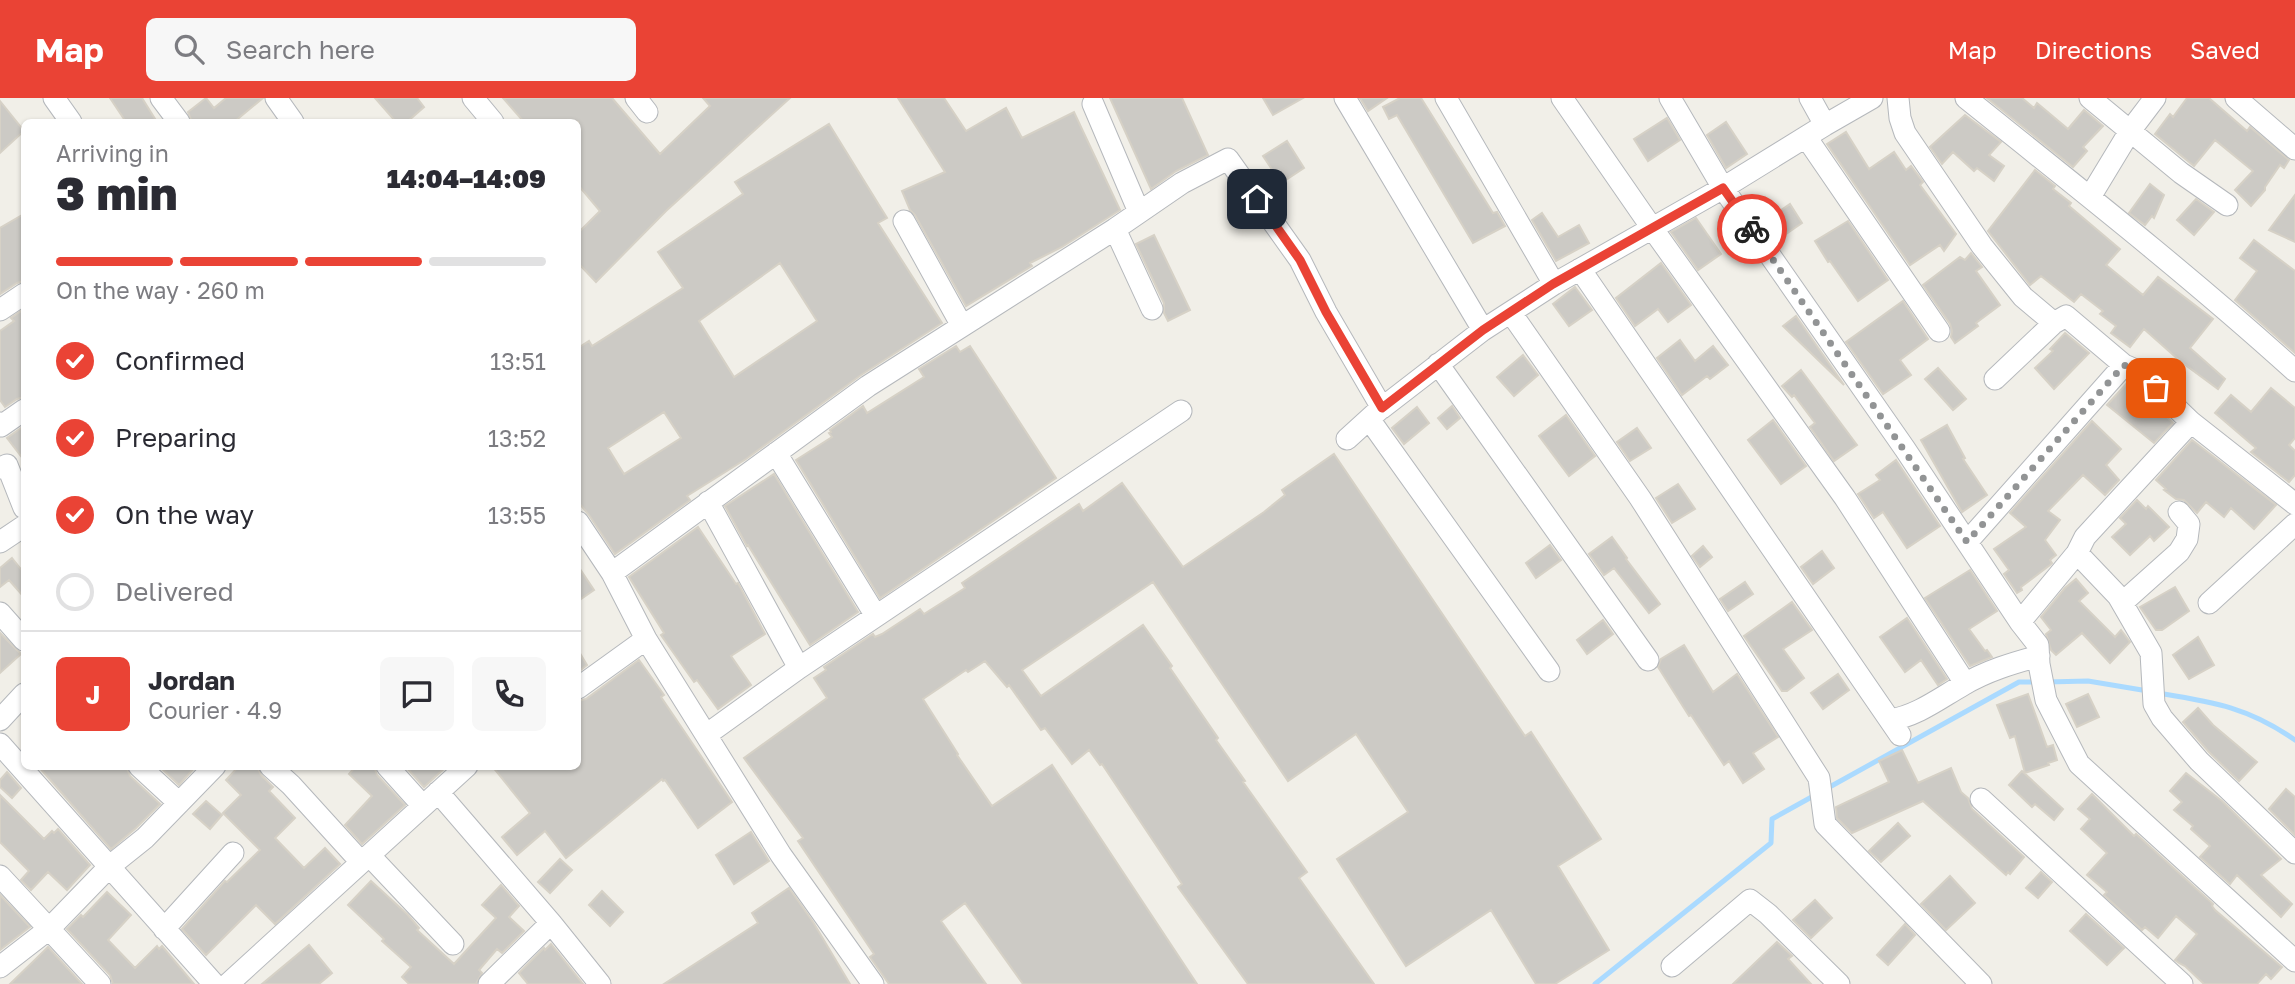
<!DOCTYPE html>
<meta charset="utf-8">
<style>
:root{--surface:#fff;--page:#f7f7f7;--text:#2b2b33;--muted:#7c7c81;--line:#e1e1e2;--accent:#ea4335}
body{margin:0;font-family:"Golos Text",sans-serif;background:var(--page);color:var(--text);height:100vh;display:flex;flex-direction:column;font-size:26px;white-space:nowrap}
*{box-sizing:border-box;margin:0}
p{font-size:23px;color:var(--muted)}
.icon{flex:none;width:38px;height:38px;fill:none;stroke:currentColor;stroke-width:2;stroke-linecap:round;stroke-linejoin:round}
.map{position:relative;flex:1;overflow:hidden}
.drawer{position:absolute;left:21px;top:21px;width:560px;height:651px;display:flex;flex-direction:column;background:var(--surface);border-radius:10px;box-shadow:0 2px 5px #0004}
.drawer>*{flex:none}
.pin{position:absolute;display:grid;place-items:center;width:60px;height:60px;color:#fff;margin:-30px;border-radius:14px;box-shadow:0 4px 10px #0006}
.courier{position:absolute;display:grid;place-items:center;width:70px;height:70px;margin:-35px;border:5px solid #ea4335;border-radius:50%;background:#fff;color:#222;box-shadow:0 2px 9px #0007}
.headline em{font-style:normal;font-weight:800}
.headline div{display:flex;flex-direction:column-reverse}
.headline{display:flex;align-items:center;justify-content:space-between;height:119px;padding:0 35px}
h1{font-size:46px;font-weight:800;line-height:52px}
.bar{display:grid;grid-template-columns:repeat(4,1fr);gap:10px 7px;align-content:center;height:84px;padding:0 35px}
.bar i{height:9px;border-radius:5px;background:var(--line)}
.bar .on{background:var(--accent)}
.bar p{grid-column:span 4}
.line{display:flex;align-items:center;gap:18px;padding:0 35px;border-top:2px solid var(--line)}
.line div{flex:1}
.round{display:grid;place-items:center;flex:none;width:74px;height:74px;border-radius:10px;background:var(--page)}
ol{padding:0 35px;list-style:none}
li{display:flex;align-items:center;gap:21px;height:77px}
li p{margin-inline-start:auto}
li .icon{padding:7px;border-radius:50%;background:var(--accent);color:#fff;stroke-width:4}
li:last-child{color:var(--muted)}
li i{width:38px;height:38px;border:4px solid var(--line);border-radius:50%}
header{display:flex;align-items:center;gap:42px;box-sizing:border-box;height:98px;padding:0 35px;background:var(--accent);color:#fff}
header strong{font-size:33px}
nav{display:flex;gap:38px;margin-inline-start:auto;font-size:24px}
.search{width:490px;height:63px;background:var(--page);display:flex;align-items:center;gap:18px;box-sizing:border-box;padding:0 24px;border-radius:10px;color:var(--muted);font-size:26px}
.map>svg:first-child{display:block}
.lines{fill:none;stroke-linecap:round;stroke-linejoin:round}
.stream{stroke:#aadaff;stroke-width:5}
.building{fill:#cccac5;stroke:#d6d1c6;stroke-width:2;fill-rule:evenodd}
.minor-casing{stroke:#b5b8bc;stroke-width:23}
.minor{stroke:#fff;stroke-width:21}
.done{stroke:#929495;stroke-width:7;stroke-dasharray:0 12.6}
.route{stroke:#ea4335;stroke-width:9}
</style>
<header>
<strong>Map</strong>
<div class="search"><svg class="icon" aria-label="search" viewBox="0 0 24 24"><circle cx="10" cy="10" r="6"/><path d="M15 15l6 6"/></svg>Search here</div>
<nav><a>Map</a><a>Directions</a><a>Saved</a></nav>
</header>
<div class="map">
<svg width="2295" height="886" viewBox="0 0 2295 886">
<rect width="100%" height="100%" fill="#f1efe8"/>
<g class="lines">
<path class="stream" d="M2047 584 2088 583 2148 593
M2158 595C2213 604 2248 609 2295 642
M1826 691 2019 584H2037
M1595 886 1771 745 1772 721 1817 696"/>
</g>
<path class="building" d="M110 0H142L157 24H126Z
M206 0 214 10 226 0H263L234 24H192L188 14Z
M375 0H417L424 9 407 24H396Z
M503 0H612L660 56 710 8 703 0H790L666 113 596 184 578 165V135L600 113 578 87V24H524Z
M898 0H944L966 33 1006 10 1022 40 1074 14 1120 112 1062 149 1030 165 1032 168 966 208 915 117 910 112 902 93 945 74Z
M1110 0H1182L1208 57 1176 73 1151 91Z
M1263 0H1303L1273 17Z
M1360 0H1387L1368 13Z
M1400 0H1421L1493 115 1497 114 1505 128 1473 145 1397 17 1389 21 1383 9Z
M1987 0H2022L2034 10 2037 5 2068 31 2084 12 2103 28 2083 49 2087 53 2073 69Z
M2187 0H2209L2247 33 2250 29 2289 62 2284 70 2280 67 2265 89V92L2251 108 2235 92 2253 73 2215 42 2194 68 2155 36 2170 16 2173 19Z
M0 3 24 33 0 55Z
M1965 17 2001 44 1989 57 2004 68 1994 83 1977 70 1974 73 1953 54 1942 66 1930 49Z
M1667 20 1680 42 1648 63 1634 41Z
M1726 24 1747 56 1726 70 1707 37Z
M829 26 887 120 878 125 942 225 861 277 746 361 687 398 690 402 615 456 589 417 578 404V250L589 243 592 248 683 190 658 154 743 96 735 84ZM780 165 817 223 734 279 699 223ZM664 314 681 340 624 376 608 350Z
M1846 34 1869 71 1894 54 1906 72 1911 68 1923 84 1920 87 1956 136 1944 153 1940 147 1910 167 1827 46Z
M1287 43 1304 70 1281 85 1263 58Z
M2035 72 2055 88 2053 91 2071 105 2069 108 2120 151 2106 167 2143 197 2158 179 2213 221 2190 250 2225 281 2218 291 2180 263 2144 231 2130 249 2111 235 2116 228 2100 216 2103 213 2081 196 2074 204 2041 178 2030 187 1988 133Z
M2150 86 2164 97 2154 120 2152 118 2145 127 2129 115Z
M2295 97V144L2269 132Z
M2196 101 2214 114 2194 137 2177 122Z
M1790 106 1802 125 1776 143 1764 124Z
M1542 115 1558 139 1579 127 1589 145 1556 163 1532 122Z
M24 116V183L17 185 0 196V130Z
M1696 120 1721 156 1698 172 1671 134Z
M1848 123 1888 182 1858 203 1830 163 1828 164 1815 143Z
M1154 137 1190 212 1168 223 1164 215V205L1136 146Z
M2254 142 2295 173V255L2235 202 2257 173 2240 160Z
M1971 155 1982 169 1976 173 2000 207 1976 225 1978 228 1955 245 1951 239 1952 233 1950 226 1923 187 1960 159 1965 162Z
M1661 165 1691 207 1668 224 1658 211 1635 228 1616 200Z
M1575 189 1592 212 1569 228 1553 206Z
M1903 203 1928 241 1900 262 1911 277 1883 296 1846 244Z
M24 211V299L17 301 5 309 0 302V233L14 223 11 220Z
M1796 218 1844 287 1783 228Z
M2065 235 2089 255 2054 291 2035 270 2053 253 2050 251Z
M1680 242 1695 263 1713 248 1728 267 1710 281 1707 278 1682 297 1657 260Z
M956 248 960 254 970 248 1056 380 880 500 796 362 832 339 829 335 831 334 830 332 863 308 867 315 924 279 919 271Z
M1523 257 1538 277 1514 298 1497 279Z
M1938 270 1966 301 1953 312 1925 281Z
M1801 272 1857 347 1834 363 1810 329 1815 325 1794 297 1792 299 1782 288Z
M2129 283 2173 325 2154 345 2107 307Z
M2271 290 2295 310V340L2289 347 2295 353V377L2289 384 2251 354 2256 350 2215 315 2231 297 2251 314Z
M1452 308 1460 320 1447 331 1438 320Z
M1417 309 1429 325 1404 346 1392 330Z
M1566 317 1595 358 1569 378 1539 338Z
M1773 322 1806 368 1781 386 1748 342Z
M2092 323 2121 351 2106 367 2119 382 2105 397 2083 377 2048 413 2060 422 2045 442 2056 457 2050 462 2052 465 2050 467 2021 489 2022 492 2017 495 2004 476 2009 472 1994 451 2026 429 2010 415Z
M1947 327 1965 360 1963 361 1987 397 1962 414 1921 342Z
M24 328V362L7 340Z
M1637 330 1651 350 1630 363 1617 344Z
M2192 342 2276 407 2254 431 2231 410 2224 419 2206 404 2197 415 2184 402 2176 401 2164 392 2166 391 2156 382Z
M1334 356 1525 638 1531 634 1601 741 1558 768 1609 852 1555 886H1536L1491 812 1406 868 1337 761 1408 714 1356 636 1288 683 1153 484 1022 572 1041 598 1143 527 1172 568 1170 570 1218 640 1216 642 1245 683 1243 684 1307 774 1299 780 1374 886H1248L1178 789 1182 786 1102 666 1100 667 1089 652 1072 666 1045 630 1041 632 1009 587 1007 589 985 563 968 574 966 572 923 601 958 656 957 657 992 708 1052 667 1197 886H1023L965 805 941 823 986 886H889L870 859 874 856 798 743 803 740 744 660 827 600 814 580 826 572 824 569 873 536 875 539 882 536 920 511 924 516 965 490 962 485 1079 406 1083 413 1122 385 1183 469 1264 414 1285 397 1282 392Z
M1896 362 1940 428 1907 450 1883 414 1874 420 1858 396 1880 382 1876 377Z
M774 376 858 514 810 547 748 447 747 448 725 408Z
M1678 386 1695 411 1672 425 1656 400Z
M2137 402 2146 411 2148 408 2169 429 2154 443 2150 438 2130 457 2112 439 2126 426 2120 420Z
M698 429 736 486 738 485 765 536 731 558 751 587 718 611 697 582 694 584 661 537 664 535 629 479Z
M1612 439 1627 460 1626 461 1660 506 1649 515 1614 470 1604 477 1589 456Z
M1550 447 1561 462 1536 480 1526 465Z
M1703 448 1712 459 1700 469 1692 458Z
M1822 453 1834 470 1813 486 1801 469Z
M12 460 24 475V499L9 482 0 489V470Z
M578 468 594 492 578 503Z
M1970 472 1997 513 1969 531 1985 553 1987 552 1992 559 1970 568 1925 500Z
M2076 481 2088 495 2079 503 2115 539 2121 532 2130 544 2110 565 2082 535 2056 557 2051 552 2046 536 2051 532 2041 519 2065 490Z
M1745 484 1753 496 1728 513 1720 501Z
M2175 489 2189 513 2162 532H2156L2140 509Z
M1792 504 1812 532 1783 551 1804 580 1787 593H1782L1744 538Z
M1907 520 1947 581 1938 587 1921 562 1905 574 1880 539Z
M1603 522 1613 536 1587 556 1577 542Z
M0 535 21 556 0 575Z
M2198 539 2214 567 2189 581 2173 557Z
M1684 547 1713 594 1737 576 1778 639 1753 655 1764 671 1743 685 1729 663 1724 667 1691 617 1689 618 1658 569 1661 561Z
M578 552 587 567 578 574Z
M639 562 664 597 661 599 732 704 698 730 665 682 663 683 662 681 566 760 545 733 517 757 502 739 530 715 492 668H578V603L586 601Z
M1838 576 1849 592 1823 611 1811 595Z
M2028 596 2047 649 2053 647 2057 662 2048 665 2049 667 2025 675 2015 638 2010 640 1997 607Z
M2088 596 2099 619 2077 629 2066 606Z
M2198 610 2213 627 2257 664 2239 683 2209 654 2183 624Z
M1902 652 1918 685 1951 670 1961 694 1968 700 1972 711 2024 759 2010 776 2008 774 2006 777 1923 703 1852 735 1837 720 1836 709 1889 684 1879 663Z
M38 668H126L130 678 160 706 136 730 111 751Z
M159 668H196L179 687Z
M239 668H257L261 677 273 689 269 693 295 720 275 740 304 770 325 750 340 766 275 826 256 807 206 857 182 831 225 783 227 784 260 752 223 715 241 697 226 682Z
M356 668H374L377 677 405 707 362 746 345 727 372 698 349 676Z
M405 668H447L424 689Z
M2022 673 2063 711 2054 722 2035 706 2032 709 2009 687Z
M7 674 21 690 12 700 0 689V682Z
M2186 675 2222 703 2281 761 2261 777 2292 806 2281 819 2237 777 2230 786 2200 759 2210 748 2191 731 2193 728 2174 712 2182 704 2170 693Z
M2286 691 2295 699V737L2269 711Z
M2092 696 2134 738 2136 736 2213 806 2212 808 2215 812 2282 869 2271 881 2266 876 2257 886H2204L2185 868 2179 865 2175 862 2197 836 2176 818 2158 840 2145 829 2142 832 2104 797 2107 794 2087 777 2107 755 2081 731 2090 721 2078 711Z
M0 697 44 741 52 733 54 735 58 731 90 767 67 792 48 774 31 792 21 782 29 773 0 744Z
M206 703 222 717 210 731 193 716Z
M1898 725 1910 738 1881 764 1869 753Z
M751 734 769 763 734 786 716 757Z
M560 761 572 772 550 795 538 784Z
M2041 774 2052 784 2038 800 2026 790Z
M1950 778 1975 805 1946 832 1921 806Z
M371 783 408 817 419 830 417 832 454 866 496 820 482 807 501 787 519 808 509 819 524 833 502 855 497 851 479 872 482 875 476 886H409L402 879 411 869 382 843 384 841 348 807Z
M789 790 813 824 850 886H664L758 825 752 815Z
M602 793 623 814 610 828 589 807Z
M107 794 131 817 108 842 135 870 157 848 159 851 162 848 194 886H113L110 877 67 831 81 817 83 819Z
M0 797 30 829 0 852Z
M1815 802 1832 820 1811 840 1793 822Z
M2086 816 2124 850 2107 867 2070 833Z
M1905 826 1915 837 1888 867 1877 857Z
M1777 844 1792 858 1788 861 1811 886H1733Z
M551 846 583 886H528L519 875 544 850 545 852Z
M309 847 332 875 319 886H262Z
M48 849 82 886H10L43 854Z"/>
<g class="lines">
<defs>
<path id="minor" d="M54 0 71 24
M161 0 179 24
M276 0 293 24
M473 0 493 24
M636 0 647 14
M1345 0 1483 232
M1446 0 1554 186
M1562 0 1652 130 1845 400 1965 585
M1670 0 1723 90 1905 351 2020 524 2038 547 2039 566 2046 602 2079 666 2295 863
M1810 0 1825 27 1872 0
M1898 0 1900 20 1905 35 1982 148 2023 199 2054 225
M1966 0C2077 89 2189 177 2295 273
M2090 0 2181 75 2227 107
M2236 0 2295 51
M1093 6 1139 114
M1806 39 1939 233
M2090 99 2130 33 2155 0
M904 123 962 228
M1115 131 1152 211
M1580 171 1900 637
M0 212 24 196
M1511 215 1640 400 1819 680 1825 726 1981 886
M1438 266 1648 562
M1995 281 2054 225 2066 218 2124 267 2138 273 2191 324 2295 406
M1369 321 1549 573
M0 325 1 328 24 312
M1347 341 1380 311
M776 355 876 518
M0 370 7 367 24 410
M708 404 799 570
M578 424 612 475 646 541 781 757 873 886
M0 444 24 428
M1967 444 2124 267
M2077 455 2118 498 2151 555 2154 606 2162 620 2199 663 2295 755
M612 475 868 288 1115 131 1182 85 1228 61 1300 162 1326 214 1382 310 1483 232 1554 186 1723 90 1825 27
M2122 505 2179 454 2187 441 2189 426 2179 414
M2209 505 2295 426
M0 515 24 542
M2020 524 2077 455 2085 439 2191 324
M578 590 646 541
M0 622 24 596
M1890 622C1917 618 1940 600 1963 587 1986 573 2013 565 2039 558
M706 637 799 570 1181 313
M0 646 214 886
M139 668 179 705
M270 668 291 687 361 764
M387 668 423 708
M438 694 551 825 600 886
M1981 701 2182 886
M369 757 453 846
M0 778 100 886
M164 831 233 755
M1672 868 1750 802 1768 816 1839 886
M0 869 49 831 110 768 145 740 215 668
M228 886 467 668
M489 886 551 825"/>
</defs>
<use href="#minor" class="minor-casing"/>
<use href="#minor" class="minor"/>
</g>
<g class="lines">
<path class="done" d="M1752 131 1967 444 2124 267 2138 273 2156 290"/>
<path class="route" d="M1257 101 1300 162 1326 214 1382 310 1483 232 1553 186 1723 90 1752 131"/>
</g>
</svg>
<div class="pin" style="left:2156px;top:290px;background:#ea580c"><svg class="icon" aria-label="bag" viewBox="0 0 24 24"><path d="M5 8h14l-1 12H6zM9 8a3 3 0 0 1 6 0"/></svg></div>
<div class="pin" style="left:1257px;top:101px;background:#1f2937"><svg class="icon" aria-label="home" viewBox="0 0 24 24"><path d="M3 11l9-7 9 7M6 9v11h12V9"/></svg></div>
<div class="courier" style="left:1752px;top:131px"><svg class="icon" aria-label="bike" viewBox="0 0 24 24"><circle cx="6" cy="16" r="4"/><circle cx="18" cy="16" r="4"/><path d="M6 16l4-8h5l3 8M10 8l3 8H6M13 5h3"/></svg></div>
<section class="drawer">
<div class="headline"><div><h1>3 min</h1><p>Arriving in</p></div><em>14:04–14:09</em></div>
<div class="bar"><i class="on"></i><i class="on"></i><i class="on"></i><i></i><p>On the way · 260 m</p></div>
<ol>
<li><svg class="icon" aria-label="check" viewBox="0 0 24 24"><path d="M5 12l5 5 9-10"/></svg>Confirmed<p>13:51</p></li>
<li><svg class="icon" aria-label="check" viewBox="0 0 24 24"><path d="M5 12l5 5 9-10"/></svg>Preparing<p>13:52</p></li>
<li><svg class="icon" aria-label="check" viewBox="0 0 24 24"><path d="M5 12l5 5 9-10"/></svg>On the way<p>13:55</p></li>
<li><i></i>Delivered</li>
</ol>
<div class="line" style="height:126px"><b class="round" style="background:var(--accent);color:#fff">J</b><div><b>Jordan</b><p>Courier · 4.9</p></div><a class="round"><svg class="icon" aria-label="chat" viewBox="0 0 24 24"><path d="M4 5h16v11H9l-5 4z"/></svg></a><a class="round"><svg class="icon" aria-label="phone" viewBox="0 0 24 24"><path d="M5 4h4l2 5-3 2q2 4 5 5l2-3 5 2v4C11 20 4 13 5 4z"/></svg></a></div>
</section>
</div>
